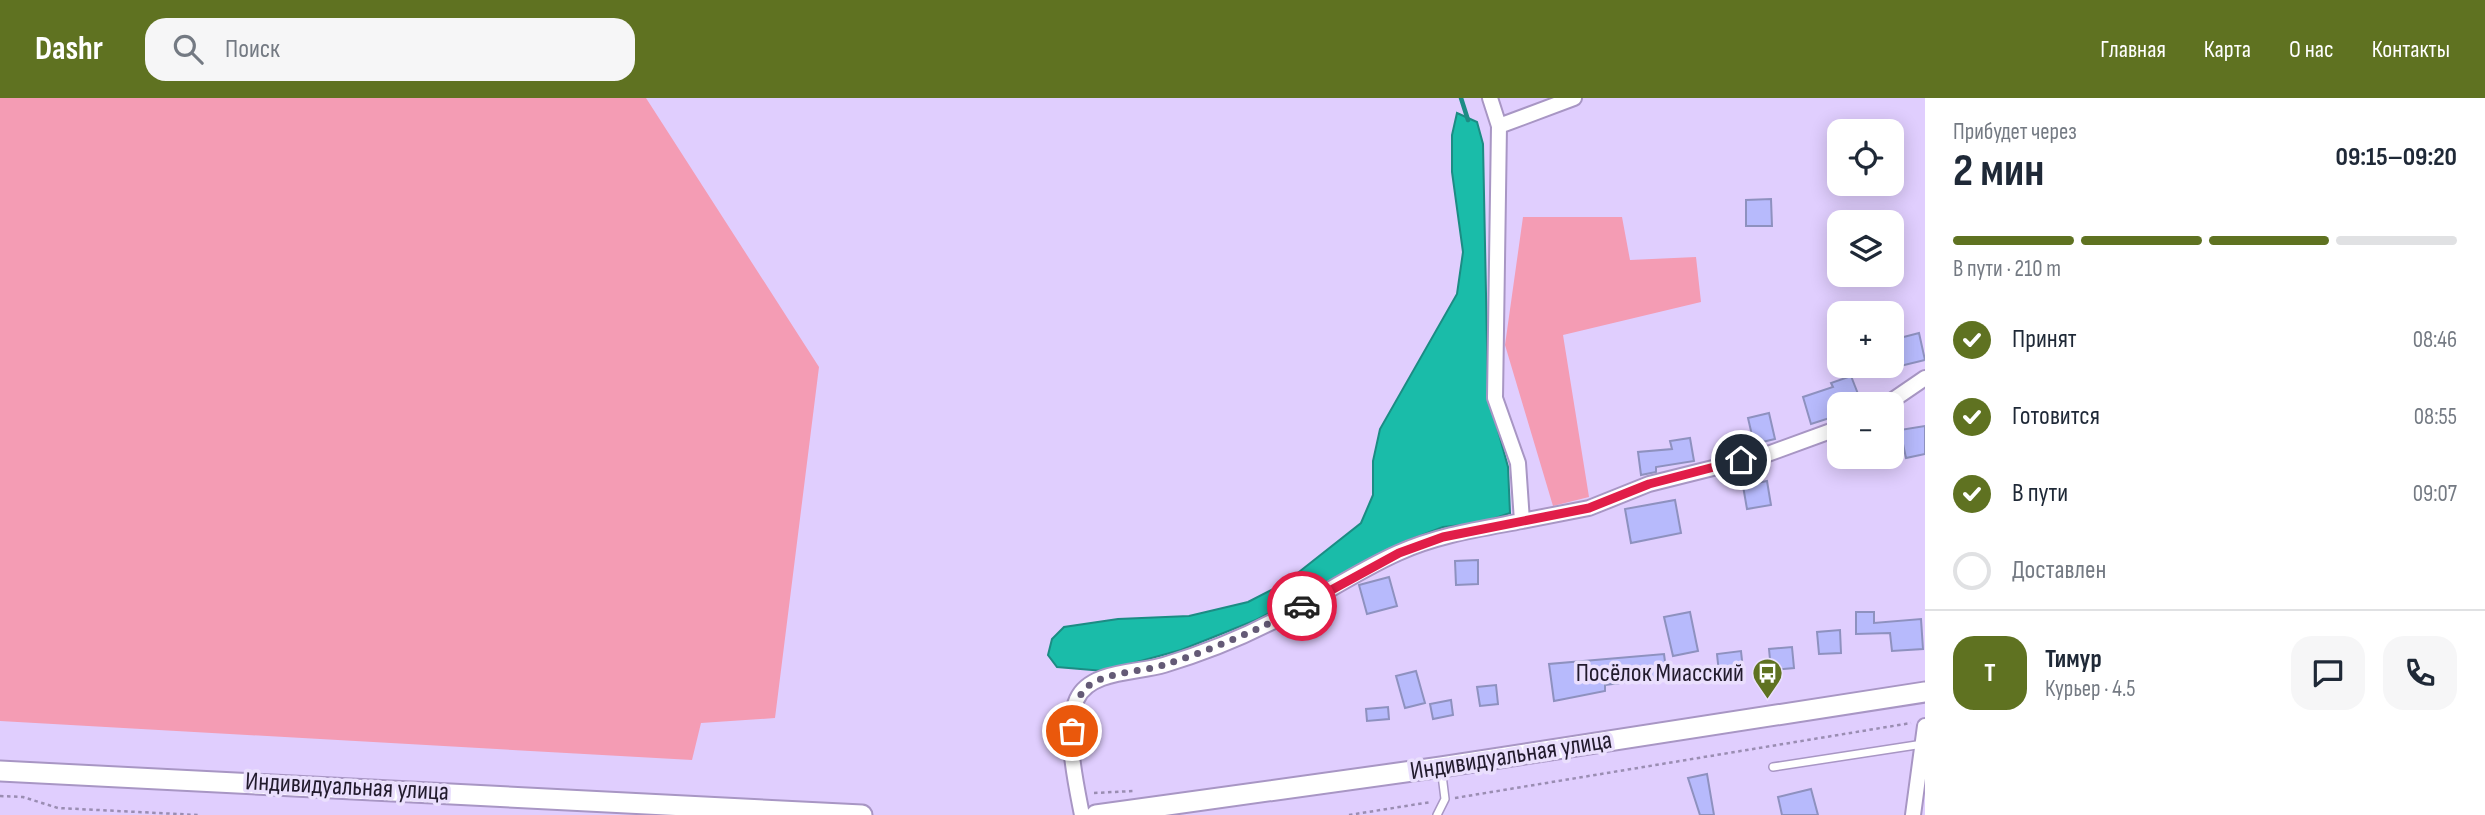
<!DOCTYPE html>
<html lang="ru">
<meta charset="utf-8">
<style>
:root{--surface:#fff;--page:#f6f6f7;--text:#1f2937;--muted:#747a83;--line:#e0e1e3;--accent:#5f7221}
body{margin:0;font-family:"Sofia Sans Condensed",sans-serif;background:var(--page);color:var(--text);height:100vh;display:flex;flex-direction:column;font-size:26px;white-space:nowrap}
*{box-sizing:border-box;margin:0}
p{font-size:23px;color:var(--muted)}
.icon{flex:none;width:38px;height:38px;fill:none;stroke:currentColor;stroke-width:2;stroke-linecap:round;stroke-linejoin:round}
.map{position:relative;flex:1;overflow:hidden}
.drawer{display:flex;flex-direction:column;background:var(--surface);width:560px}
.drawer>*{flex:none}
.fabs{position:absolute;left:1827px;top:21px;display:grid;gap:14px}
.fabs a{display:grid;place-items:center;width:77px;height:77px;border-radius:14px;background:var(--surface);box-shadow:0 4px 18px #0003;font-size:35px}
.pin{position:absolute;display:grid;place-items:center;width:60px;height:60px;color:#fff;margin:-30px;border:4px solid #fff;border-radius:50%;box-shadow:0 2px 7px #0007}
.courier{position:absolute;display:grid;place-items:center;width:70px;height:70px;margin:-35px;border:5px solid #e11d48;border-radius:50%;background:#fff;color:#222;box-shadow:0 2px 9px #0007}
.summary em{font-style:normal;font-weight:700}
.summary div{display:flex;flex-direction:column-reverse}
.summary{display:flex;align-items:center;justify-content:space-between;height:119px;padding:0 28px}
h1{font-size:46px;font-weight:700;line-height:52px}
.bar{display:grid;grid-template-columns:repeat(4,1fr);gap:10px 7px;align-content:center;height:84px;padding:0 28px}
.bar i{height:9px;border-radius:5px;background:var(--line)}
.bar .active{background:var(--accent)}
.bar p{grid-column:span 4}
.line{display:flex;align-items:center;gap:18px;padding:0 28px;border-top:2px solid var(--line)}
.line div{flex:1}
.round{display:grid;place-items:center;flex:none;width:74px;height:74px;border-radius:21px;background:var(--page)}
ol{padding:0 28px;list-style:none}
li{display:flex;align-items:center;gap:21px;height:77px}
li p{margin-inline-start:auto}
li .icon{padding:7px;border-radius:50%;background:var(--accent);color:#fff;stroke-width:4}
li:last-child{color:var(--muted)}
li i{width:38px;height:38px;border:4px solid var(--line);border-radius:50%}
header{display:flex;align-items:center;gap:42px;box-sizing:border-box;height:98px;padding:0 35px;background:var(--accent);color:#fff}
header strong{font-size:33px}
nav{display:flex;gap:38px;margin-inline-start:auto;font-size:24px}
.search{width:490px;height:63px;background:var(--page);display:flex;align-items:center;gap:18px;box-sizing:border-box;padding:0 24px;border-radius:21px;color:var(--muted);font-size:26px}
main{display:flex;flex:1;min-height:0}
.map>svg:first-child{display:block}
.green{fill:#f49cb4}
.water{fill:#1abca9;stroke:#1c8c84;stroke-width:2}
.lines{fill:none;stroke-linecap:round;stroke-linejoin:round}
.stream{stroke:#1c8c84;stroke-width:4.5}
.building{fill:#b7bafc;stroke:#8e91bf;stroke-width:2}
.service-casing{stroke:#a896c4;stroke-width:10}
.minor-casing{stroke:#a896c4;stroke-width:18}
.secondary-casing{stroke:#a896c4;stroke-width:23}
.path{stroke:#9a8db2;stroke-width:2.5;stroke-dasharray:3.5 3.5;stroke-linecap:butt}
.service{stroke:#fff;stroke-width:7}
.minor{stroke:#fff;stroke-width:14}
.secondary{stroke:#fff;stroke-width:19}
.done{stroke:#645a76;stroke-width:7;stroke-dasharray:0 12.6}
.route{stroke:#e11d48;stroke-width:9}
.labels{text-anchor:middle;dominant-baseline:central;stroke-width:7;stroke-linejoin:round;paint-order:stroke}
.poi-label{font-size:26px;fill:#221b2d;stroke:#eadffd;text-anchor:end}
.street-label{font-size:26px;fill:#221b2d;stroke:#eadffd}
</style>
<header>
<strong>Dashr</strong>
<div class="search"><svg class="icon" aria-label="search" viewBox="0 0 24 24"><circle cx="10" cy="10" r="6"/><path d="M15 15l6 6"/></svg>Поиск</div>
<nav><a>Главная</a><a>Карта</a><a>О нас</a><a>Контакты</a></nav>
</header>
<main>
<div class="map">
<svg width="1925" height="717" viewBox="0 0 1925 717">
<rect width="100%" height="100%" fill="#e0cefe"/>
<path class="green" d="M0 0H646L819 269 775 620 701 625 692 662 0 623Z
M1523 119H1622L1630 162 1696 159 1701 204 1563 237 1589 399 1553 408 1505 247Z"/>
<path class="water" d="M1457 15 1477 24 1483 46 1488 296 1508 369 1510 415 1481 425 1443 429 1404 444 1256 522 1181 552 1104 573 1057 569 1048 557 1052 541 1064 529 1118 521 1189 518 1248 504 1285 485 1361 425 1373 397V363L1380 331 1457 196 1463 154 1452 74V37Z"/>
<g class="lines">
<path class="stream" d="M1461 0 1468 22"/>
</g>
<path class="building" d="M1771 101 1772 128H1746V102Z
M1919 235 1925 262 1892 270V242Z
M1851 278 1860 301 1839 306V317L1811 326 1803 299 1833 289 1831 285Z
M1769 315 1775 341 1754 346 1748 320Z
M1925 328V356L1906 360 1900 332Z
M1690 340 1694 363 1656 369V374L1641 377 1638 354 1672 351 1670 343Z
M1767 383 1771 407 1747 411 1743 388Z
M1675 402 1681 435 1631 445 1625 411Z
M1478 462V486L1456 487 1455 463Z
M1389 479 1397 508 1367 516 1359 487Z
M1690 514 1698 553 1673 558 1664 519Z
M1856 514H1874V525L1921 521 1923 551 1892 553 1890 535 1856 536Z
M1840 532 1841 555 1819 556 1817 534Z
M1792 549 1794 570 1771 572 1769 551Z
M1741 553 1743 572 1719 575 1717 556Z
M1664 556 1667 579 1605 587V593L1554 603 1549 566Z
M1416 573 1425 605 1405 610 1396 578Z
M1496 587 1498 606 1480 608 1477 589Z
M1451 602 1453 617 1433 621 1430 606Z
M1388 609 1389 621 1367 623 1366 611Z
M1707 676 1714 717H1700L1688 680Z
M1811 691 1818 717H1782L1778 699Z"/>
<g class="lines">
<defs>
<path id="service" d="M1773 669 1923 646
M1437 717 1445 701 1441 669"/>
<path id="minor" d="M1499 28 1574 0
M1887 306 1925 280
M1522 423 1589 410 1649 386 1765 357 1839 330
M1082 717C1076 686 1063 630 1077 601 1090 572 1138 575 1164 567 1204 555 1249 537 1287 516 1324 496 1360 472 1398 455 1438 437 1480 431 1522 423L1518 365 1495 300 1499 28 1490 0
M1913 717 1925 628"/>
<path id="secondary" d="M0 673 862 717
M1096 717 1441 669 1925 594"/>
</defs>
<use href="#service" class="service-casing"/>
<use href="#minor" class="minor-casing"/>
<use href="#secondary" class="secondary-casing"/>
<path class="path" d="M1094 695 1133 693
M0 698 23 699 58 710 198 717
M1455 700 1911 625
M1349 717 1431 704"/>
<use href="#service" class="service"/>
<use href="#minor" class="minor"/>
<use href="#secondary" class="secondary"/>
</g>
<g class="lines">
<path class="done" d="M1072 633C1075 616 1075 596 1091 586 1113 573 1141 574 1164 567 1210 552 1260 532 1302 508"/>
<path class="route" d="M1302 508 1399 455 1443 439 1589 410 1649 386 1741 362"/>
</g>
<defs>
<symbol id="bus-pin" viewBox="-11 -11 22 30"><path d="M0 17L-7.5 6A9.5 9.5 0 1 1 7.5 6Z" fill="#5f7221" stroke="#eadffd"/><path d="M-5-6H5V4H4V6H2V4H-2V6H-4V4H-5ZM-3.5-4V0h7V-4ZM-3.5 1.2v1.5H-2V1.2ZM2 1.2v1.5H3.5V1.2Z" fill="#fff"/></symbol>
</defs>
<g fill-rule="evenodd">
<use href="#bus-pin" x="1750" y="558" width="35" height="47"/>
</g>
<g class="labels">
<g class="poi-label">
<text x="1744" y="575">Посёлок Миасский</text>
</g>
<g class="street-label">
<text transform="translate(1511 658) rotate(-9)">Индивидуальная улица</text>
<text transform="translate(347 689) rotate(3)">Индивидуальная улица</text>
</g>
</g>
</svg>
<div class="fabs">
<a><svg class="icon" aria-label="locate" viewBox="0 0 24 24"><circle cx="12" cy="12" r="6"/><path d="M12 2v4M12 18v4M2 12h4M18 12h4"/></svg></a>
<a><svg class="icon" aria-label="layers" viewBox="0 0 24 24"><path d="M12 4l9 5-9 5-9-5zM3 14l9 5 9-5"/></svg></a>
<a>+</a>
<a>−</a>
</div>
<div class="pin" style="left:1072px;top:633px;background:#ea580c"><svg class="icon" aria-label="bag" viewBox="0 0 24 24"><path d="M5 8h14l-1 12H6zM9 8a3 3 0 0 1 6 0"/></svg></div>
<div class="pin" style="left:1741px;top:362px;background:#1f2937"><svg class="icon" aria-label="home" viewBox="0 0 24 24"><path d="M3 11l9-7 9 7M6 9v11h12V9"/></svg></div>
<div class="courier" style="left:1302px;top:508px"><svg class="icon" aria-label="car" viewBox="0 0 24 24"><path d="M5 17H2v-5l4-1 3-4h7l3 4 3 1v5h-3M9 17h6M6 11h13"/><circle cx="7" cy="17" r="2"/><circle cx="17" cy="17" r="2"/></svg></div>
</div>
<section class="drawer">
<div class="summary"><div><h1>2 мин</h1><p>Прибудет через</p></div><em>09:15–09:20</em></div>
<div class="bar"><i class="active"></i><i class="active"></i><i class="active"></i><i></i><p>В пути · 210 m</p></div>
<ol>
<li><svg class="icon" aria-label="check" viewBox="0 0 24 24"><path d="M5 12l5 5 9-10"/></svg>Принят<p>08:46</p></li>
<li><svg class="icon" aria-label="check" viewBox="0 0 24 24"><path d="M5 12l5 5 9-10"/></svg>Готовится<p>08:55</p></li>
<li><svg class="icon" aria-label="check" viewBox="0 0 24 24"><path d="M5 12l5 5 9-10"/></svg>В пути<p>09:07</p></li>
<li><i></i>Доставлен</li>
</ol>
<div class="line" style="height:126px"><b class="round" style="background:var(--accent);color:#fff">Т</b><div><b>Тимур</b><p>Курьер · 4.5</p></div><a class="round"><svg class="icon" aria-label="chat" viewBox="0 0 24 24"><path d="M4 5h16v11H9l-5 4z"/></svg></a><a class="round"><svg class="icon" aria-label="phone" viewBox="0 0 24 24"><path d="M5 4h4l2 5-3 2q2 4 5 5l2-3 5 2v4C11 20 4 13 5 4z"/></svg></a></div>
</section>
</main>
